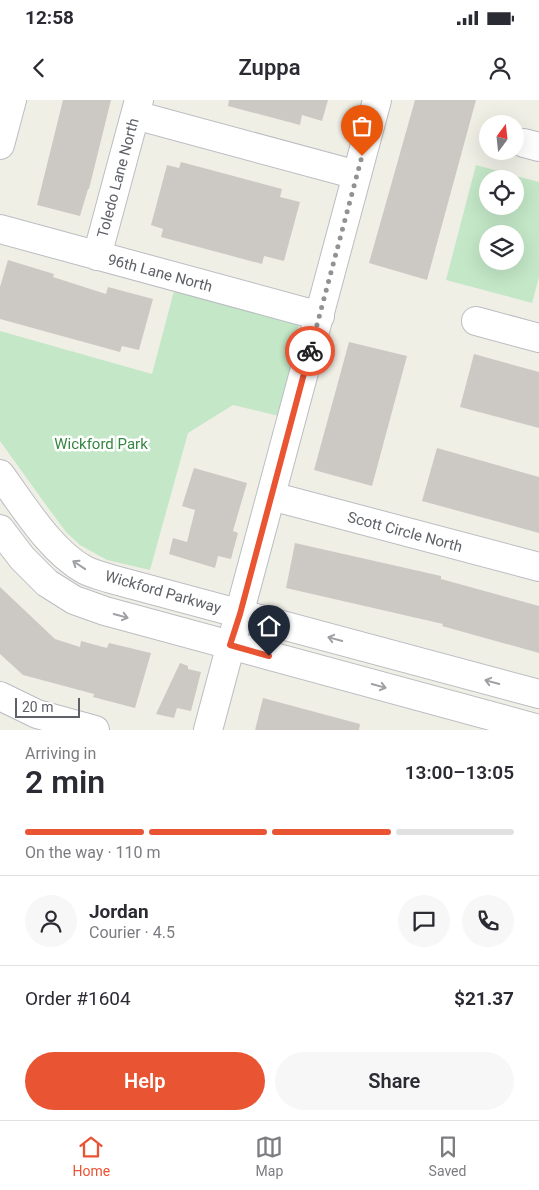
<!DOCTYPE html>
<meta charset="utf-8">
<style>
:root{--surface:#fff;--page:#f7f7f7;--text:#2b2b33;--muted:#7c7c81;--line:#e1e1e2;--accent:#e95433}
body{margin:0;font-family:Roboto,sans-serif;background:var(--page);color:var(--text);height:100vh;display:flex;flex-direction:column;font-size:19px;white-space:nowrap}
*{box-sizing:border-box;margin:0}
p{font-size:16px;color:var(--muted)}
.icon{flex:none;width:28px;height:28px;fill:none;stroke:currentColor;stroke-width:2;stroke-linecap:round;stroke-linejoin:round}
.map{position:relative;height:630px;overflow:hidden}
.details{display:flex;flex-direction:column;background:var(--surface);flex:1}
.details>*{flex:none}
.needle{width:32px;rotate:15deg}
.controls{position:absolute;left:479px;top:15px;display:grid;gap:10px}
.controls a{display:grid;place-items:center;width:45px;height:45px;border-radius:50%;background:var(--surface);box-shadow:0 5px 20px #0002;font-size:25px}
.scale{position:absolute;left:15px;bottom:12px;width:65px;box-sizing:border-box;padding-left:5px;border:2px solid #5e6167;border-top:0;font-size:14px;line-height:18px;white-space:nowrap;color:#5e6167;-webkit-text-stroke:4px #fff;paint-order:stroke}
.pin{position:absolute;display:grid;place-items:center;width:42px;height:42px;color:#fff;margin:-51px -21px;border-radius:50% 50% 50% 0;rotate:-45deg;box-shadow:0 0 5px #0007}
.pin .icon{rotate:45deg}
.courier{position:absolute;display:grid;place-items:center;width:50px;height:50px;margin:-25px;border:4px solid #e95433;border-radius:50%;background:#fff;color:#222;box-shadow:0 1px 6px #0007}
.overview em{font-style:normal;font-weight:600}
.overview div{display:flex;flex-direction:column-reverse}
.overview{display:flex;align-items:center;justify-content:space-between;height:85px;padding:0 25px}
h1{font-size:32px;font-weight:600;line-height:38px}
.bar{display:grid;grid-template-columns:repeat(4,1fr);gap:8px 5px;align-content:center;height:60px;padding:0 25px}
.bar i{height:6px;border-radius:4px;background:var(--line)}
.bar .selected{background:var(--accent)}
.bar p{grid-column:span 4}
.line{display:flex;align-items:center;gap:12px;padding:0 25px;border-top:1px solid var(--line)}
.line div{flex:1}
.round{display:grid;place-items:center;flex:none;width:52px;height:52px;border-radius:26px;background:var(--page)}
.cta{display:flex;gap:10px;margin-top:auto;padding:10px 25px}
.cta a{flex:1;height:58px;border-radius:30px;background:var(--accent);color:#fff;font-size:20px;font-weight:600;line-height:58px;text-align:center}
.cta a+a{background:var(--page);color:var(--text)}
.status{display:flex;justify-content:space-between;align-items:center;height:35px;padding:0 25px;background:var(--surface);direction:ltr}
.status svg{height:14px;fill:currentColor}
header{display:flex;justify-content:space-between;align-items:center;height:65px;padding:0 25px;background:var(--surface);font-size:22px;font-weight:600}
.tab-bar{display:flex;justify-content:space-around;align-items:center;height:70px;border-top:1px solid var(--line);background:var(--surface);font-size:14px;color:var(--muted)}
.tab-bar a{display:grid;justify-items:center;gap:2px}
.tab-bar .selected{color:var(--accent)}
.map>svg:first-child{display:block}
.green{fill:#c3e7c7;fill-rule:evenodd}
.building{fill:#ccc9c4}
.lines{fill:none;stroke-linecap:round;stroke-linejoin:round}
.minor-casing{stroke:#bbbdc2;stroke-width:30}
.minor{stroke:#fff;stroke-width:28}
.oneway{stroke:#9ea0a4}
.done{stroke:#919393;stroke-width:5;stroke-dasharray:0 9}
.route{stroke:#e95433;stroke-width:6}
.labels{text-anchor:middle;dominant-baseline:central;stroke-width:5;stroke-linejoin:round;paint-order:stroke}
.street-label{font-size:15px;fill:#5e6167;stroke:#fff}
.park-label{font-size:15px;fill:#368641;stroke:#fff}
</style>
<div class="status"><b>12:58</b><svg viewBox="0 0 49 12"><path d="M0 12V9h3v3zM5 12V6h3v6zM10 12V3h3v9zM15 12V0h3v12zM26 1h20v11H26zM47 4h2v5h-2z"/></svg></div>
<header><svg class="icon" aria-label="back" viewBox="0 0 24 24"><path d="M15 5l-7 7 7 7"/></svg>Zuppa<svg class="icon" aria-label="person" viewBox="0 0 24 24"><circle cx="12" cy="8" r="4"/><path d="M4 21q1-7 8-7t8 7"/></svg></header>
<div class="map">
<svg width="539" height="630" viewBox="0 0 539 630">
<rect width="100%" height="100%" fill="#f0efe6"/>
<path class="green" d="M476 65 539 82V177L532 203 446 180ZM488 79H515V106H488ZM488 134H515V161H488Z
M174 191 297 224 304 237 283 317 233 305 188 333 150 470 107 460 80 445 66 432 46 405 0 341V231L152 274Z"/>
<path class="building" d="M63 0H111L89 89H88L80 116 37 105Z
M229 0H328L322 21 302 15 300 25 228 6Z
M415 0H476L427 180 369 163Z
M181 62 282 89 280 97 300 102 284 161 264 156 262 164 161 137 163 129 151 125 167 65 179 68Z
M8 160 54 174 53 177 106 194 108 187 153 199 139 250 122 246 120 252 0 219V187Z
M349 242 407 256 372 386 314 370Z
M474 254 539 272V328L460 307Z
M437 348 539 377V433L422 401Z
M194 368 247 383 233 431 238 433 231 459 218 456 215 468 169 454 173 438 187 442 195 410 182 406Z
M295 443 441 476V479L539 506V553L442 526 443 524 286 488Z
M0 487 55 539 80 547 81 541 107 548 109 543 151 553 135 608 93 597 94 594 23 575 0 554Z
M180 563 188 566V569L201 572 191 611 177 608 174 618 156 614Z
M263 598 360 624 359 630H255Z"/>
<g class="lines">
<defs>
<path id="minor" d="M135 15 357 75
M524 43 539 47
M0 45 12 0
M0 129 320 216
M97 156 139 0
M476 221 539 238
M0 374C23 405 50 451 85 470 93 474 102 476 111 479L539 594
M271 396 539 467
M0 429 22 458 47 483 74 500 105 511 539 629
M0 596 37 614 95 630
M208 630 377 0"/>
</defs>
<use href="#minor" class="minor-casing"/>
<use href="#minor" class="minor"/>
</g>
<defs><path id="oneway-shaft" d="M-6 0H5M1.5-3L5.5 0L1.5 3" fill="none" stroke-width="1.6" stroke-linecap="round" stroke-linejoin="round" transform="scale(1.25)"/></defs>
<g class="oneway">
<use href="#oneway-shaft" transform="translate(79 465) rotate(-146)"/>
<use href="#oneway-shaft" transform="translate(121 516) rotate(15)"/>
<use href="#oneway-shaft" transform="translate(335 539) rotate(-165)"/>
<use href="#oneway-shaft" transform="translate(492 582) rotate(-165)"/>
<use href="#oneway-shaft" transform="translate(379 586) rotate(15)"/>
</g>
<g class="lines">
<path class="done" d="M310 251 362 56"/>
<path class="route" d="M269 556 230 545 240 514 310 251"/>
</g>
<g class="labels">
<g class="street-label">
<text transform="translate(118 78) rotate(-75)">Toledo Lane North</text>
<text transform="translate(160 173) rotate(15)">96th Lane North</text>
<text transform="translate(405 432) rotate(15)">Scott Circle North</text>
<text transform="translate(163 492) rotate(16)">Wickford Parkway</text>
</g>
<g class="park-label">
<text x="101" y="344">Wickford Park</text>
</g>
</g>
</svg>
<div class="controls">
<a><svg class="needle" viewBox="-14 -14 28 28"><path d="M0-13l5 13h-10z" fill="#e53935"/><path d="M0 13l5-13h-10z" fill="#7c7c81"/></svg></a>
<a><svg class="icon" aria-label="locate" viewBox="0 0 24 24"><circle cx="12" cy="12" r="6"/><path d="M12 2v4M12 18v4M2 12h4M18 12h4"/></svg></a>
<a><svg class="icon" aria-label="layers" viewBox="0 0 24 24"><path d="M12 4l9 5-9 5-9-5zM3 14l9 5 9-5"/></svg></a>
</div>
<div class="scale">20 m</div>
<div class="pin" style="left:362px;top:56px;background:#ea580c"><svg class="icon" aria-label="bag" viewBox="0 0 24 24"><path d="M5 8h14l-1 12H6zM9 8a3 3 0 0 1 6 0"/></svg></div>
<div class="pin" style="left:269px;top:556px;background:#1f2937"><svg class="icon" aria-label="home" viewBox="0 0 24 24"><path d="M3 11l9-7 9 7M6 9v11h12V9"/></svg></div>
<div class="courier" style="left:310px;top:251px"><svg class="icon" aria-label="bike" viewBox="0 0 24 24"><circle cx="6" cy="16" r="4"/><circle cx="18" cy="16" r="4"/><path d="M6 16l4-8h5l3 8M10 8l3 8H6M13 5h3"/></svg></div>
</div>
<section class="details">
<div class="overview"><div><h1>2 min</h1><p>Arriving in</p></div><em>13:00–13:05</em></div>
<div class="bar"><i class="selected"></i><i class="selected"></i><i class="selected"></i><i></i><p>On the way · 110 m</p></div>
<div class="line" style="height:90px"><a class="round"><svg class="icon" aria-label="person" viewBox="0 0 24 24"><circle cx="12" cy="8" r="4"/><path d="M4 21q1-7 8-7t8 7"/></svg></a><div><b>Jordan</b><p>Courier · 4.5</p></div><a class="round"><svg class="icon" aria-label="chat" viewBox="0 0 24 24"><path d="M4 5h16v11H9l-5 4z"/></svg></a><a class="round"><svg class="icon" aria-label="phone" viewBox="0 0 24 24"><path d="M5 4h4l2 5-3 2q2 4 5 5l2-3 5 2v4C11 20 4 13 5 4z"/></svg></a></div>
<div class="line" style="height:65px"><div>Order #1604</div><b>$21.37</b></div>
<div class="cta"><a>Help</a><a>Share</a></div>
</section>
<nav class="tab-bar">
<a class="selected"><svg class="icon" aria-label="home" viewBox="0 0 24 24"><path d="M3 11l9-7 9 7M6 9v11h12V9"/></svg>Home</a>
<a><svg class="icon" aria-label="map" viewBox="0 0 24 24"><path d="M3 6l6-2 6 2 6-2v14l-6 2-6-2-6 2zM9 4v14M15 6v14"/></svg>Map</a>
<a><svg class="icon" aria-label="saved" viewBox="0 0 24 24"><path d="M7 4h10v16l-5-4-5 4z"/></svg>Saved</a>
</nav>
